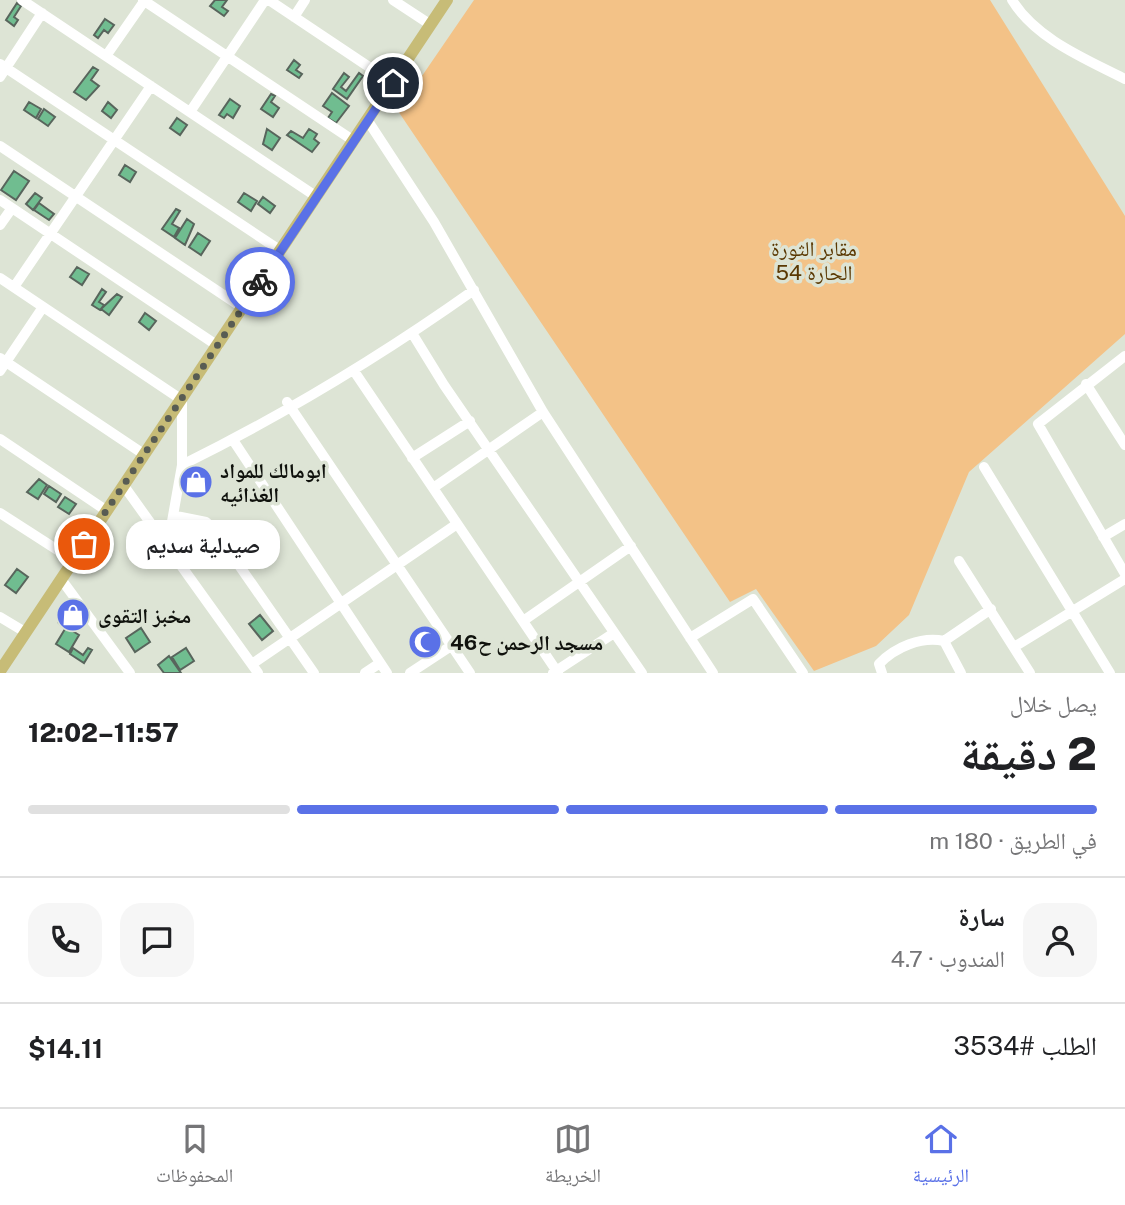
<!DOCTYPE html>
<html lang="ar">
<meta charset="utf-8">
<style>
:root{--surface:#fff;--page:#f6f6f6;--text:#202124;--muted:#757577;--line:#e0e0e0;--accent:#5a71e7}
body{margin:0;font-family:"Public Sans","Noto Naskh Arabic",sans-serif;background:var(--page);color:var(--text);direction:rtl;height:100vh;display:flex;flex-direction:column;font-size:26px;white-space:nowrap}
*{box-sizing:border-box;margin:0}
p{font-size:23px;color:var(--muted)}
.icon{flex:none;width:38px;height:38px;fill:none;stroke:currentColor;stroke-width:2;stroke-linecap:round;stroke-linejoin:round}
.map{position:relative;height:673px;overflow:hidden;direction:ltr}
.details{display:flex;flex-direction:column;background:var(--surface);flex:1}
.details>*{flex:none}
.pin{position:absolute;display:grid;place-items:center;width:60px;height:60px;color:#fff;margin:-30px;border:4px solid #fff;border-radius:50%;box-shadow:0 2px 7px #0007}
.courier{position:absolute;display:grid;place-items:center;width:70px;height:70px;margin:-35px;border:5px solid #5a71e7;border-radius:50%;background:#fff;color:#222;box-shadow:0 2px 9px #0007}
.bubble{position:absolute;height:49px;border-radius:21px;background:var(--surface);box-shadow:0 4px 10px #0003;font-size:23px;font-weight:800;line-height:49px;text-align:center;direction:rtl}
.headline em{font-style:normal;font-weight:800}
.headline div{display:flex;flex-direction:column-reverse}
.headline{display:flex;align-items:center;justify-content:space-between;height:119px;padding:0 28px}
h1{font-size:46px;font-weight:800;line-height:52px}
.bar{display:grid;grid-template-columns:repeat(4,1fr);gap:10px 7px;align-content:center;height:84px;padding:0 28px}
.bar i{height:9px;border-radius:5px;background:var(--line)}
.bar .active{background:var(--accent)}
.bar p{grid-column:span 4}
.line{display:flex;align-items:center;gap:18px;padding:0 28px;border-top:2px solid var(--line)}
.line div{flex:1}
.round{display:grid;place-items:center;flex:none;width:74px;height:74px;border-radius:21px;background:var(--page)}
.menu{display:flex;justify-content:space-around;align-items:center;height:98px;border-top:2px solid var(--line);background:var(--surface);font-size:19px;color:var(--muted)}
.menu a{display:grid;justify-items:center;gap:4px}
.menu .active{color:var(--accent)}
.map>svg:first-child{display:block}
.green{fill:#f3c287}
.building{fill:#70bd90;stroke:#58655c;stroke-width:2}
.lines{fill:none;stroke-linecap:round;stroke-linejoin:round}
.minor{stroke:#fff;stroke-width:10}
.major{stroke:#c7bc77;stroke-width:12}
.done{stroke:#585c53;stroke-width:7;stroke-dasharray:0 12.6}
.route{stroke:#5a71e7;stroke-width:9}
.labels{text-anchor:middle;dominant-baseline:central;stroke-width:7;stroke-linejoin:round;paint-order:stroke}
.park-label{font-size:21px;fill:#5a3802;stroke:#dde4d5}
.poi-label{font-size:21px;font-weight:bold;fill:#10120d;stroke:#dde4d5;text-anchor:start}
</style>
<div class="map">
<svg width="1125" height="673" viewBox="0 0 1125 673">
<rect width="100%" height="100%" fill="#dde4d5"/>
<path class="green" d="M474 0H990L1125 216V334L969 472 909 615 876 646 814 671 756 589 730 602 398 111Z"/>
<path class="building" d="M215 0H227L222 7 228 11 224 16 210 6Z
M17 3 21 6 14 17 18 20 14 26 6 20Z
M105 19 114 25 108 33 104 30 98 38 94 35Z
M294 60 300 65 296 70 302 74 299 78 287 70Z
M93 67 98 70 91 80 99 86 86 100 74 92Z
M344 73 349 77 341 87 346 91 359 73 363 76 347 99 333 89Z
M332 93 349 106 336 123 328 118 332 112 323 106Z
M271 94 275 96 271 102 279 108 273 117 261 109Z
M230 99 240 106 233 118 227 114 224 118 219 115Z
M29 102 41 109 36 118 24 110Z
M108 102 117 110 111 118 102 111Z
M44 109 55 117 48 126 38 119Z
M177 118 187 125 180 135 170 128Z
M267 129 280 138 272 150 263 144Z
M309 129 317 134 314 139 319 143 312 152 287 135 291 131 303 138Z
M125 165 136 172 130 182 119 175Z
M14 171 29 181 16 200 1 190Z
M35 193 42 198 33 210 26 204Z
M244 193 257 201 251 211 238 202Z
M263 197 275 206 270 213 258 204Z
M39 203 54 214 49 220 34 210Z
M176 209 180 211 172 224 179 228 174 237 162 229Z
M187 219 194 224 185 245 175 238Z
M198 233 210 241 201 255 189 247Z
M77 267 89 274 82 285 70 277Z
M102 289 106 292 99 302 104 305 100 310 92 305Z
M117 294 122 297 109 315 101 309Z
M145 313 156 321 149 330 139 322Z
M39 479 47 485 38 499 27 492Z
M49 486 61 494 56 502 44 494Z
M65 497 76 504 69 514 58 507Z
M17 569 28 577 16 593 5 585Z
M260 615 273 631 262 640 249 624Z
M58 622 79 635 69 652 56 644 65 629Z
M141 628 150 642 135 652 126 638Z
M73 648 83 655 88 648 92 650 84 663 70 654Z
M186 648 194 661 180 670 172 657Z
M169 656 181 673H164L158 665Z"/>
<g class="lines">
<path class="minor" d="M22 0 317 197
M143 0 354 141
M269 0 393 83
M393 0 431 25
M1012 0C1036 39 1086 59 1125 79
M294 17 305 0
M106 56 145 0
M0 64 281 251
M0 77 42 13
M190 112 265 0
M368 121 434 222 543 412 713 673
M0 146 243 308
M0 200 218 346
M0 225 12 208
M0 278 182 400V465L168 544
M14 287 151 86
M412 333 444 385 642 673
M1125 356 1038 424 1125 574
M0 358 145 455
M0 371 43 307
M354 371 558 673
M1086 384 1125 445
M287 402 470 673
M0 439 107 511
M233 440 387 673
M412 458 470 421
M182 465C285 414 381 356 474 290
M984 467 1110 673
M124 486 258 673
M433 488 543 412
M0 513 73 560
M176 516 206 522 213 528 314 673
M1103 537 1125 524
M959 561 1030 673
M61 579 130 673
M0 617 25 632
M523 621 631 546
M690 638 753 599 803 673
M1014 647 1125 579
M252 664 457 524
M365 673 380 663
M410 673 451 646
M553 673 614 633
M882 673 879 664C895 647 922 636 944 641
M961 673 944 641 991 609"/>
<path class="major" d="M0 671 447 0"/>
</g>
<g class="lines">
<path class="done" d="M84 544 260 282"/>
<path class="route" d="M260 282 393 83"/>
</g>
<defs>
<symbol id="shop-disc" viewBox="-11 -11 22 22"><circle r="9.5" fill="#5a71e7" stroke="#dde4d5"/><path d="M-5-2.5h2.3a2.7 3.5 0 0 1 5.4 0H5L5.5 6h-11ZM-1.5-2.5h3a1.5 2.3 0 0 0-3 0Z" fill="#fff"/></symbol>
<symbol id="mosque-disc" viewBox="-11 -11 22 22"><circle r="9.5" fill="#5a71e7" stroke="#dde4d5"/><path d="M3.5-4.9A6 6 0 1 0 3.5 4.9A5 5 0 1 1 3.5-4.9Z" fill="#fff"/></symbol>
</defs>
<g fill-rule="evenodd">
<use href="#shop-disc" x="177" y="463" width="38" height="38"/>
<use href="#shop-disc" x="54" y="596" width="38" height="38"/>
<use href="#mosque-disc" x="406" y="623" width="38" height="38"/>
</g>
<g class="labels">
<g class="park-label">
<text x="814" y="248">مقابر الثورة<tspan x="814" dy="24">الحارة 54</tspan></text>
</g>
<g class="poi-label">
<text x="220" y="470">ابومالك للمواد<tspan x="220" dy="24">الغذائيه</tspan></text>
<text x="98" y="615">مخبز التقوى</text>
<text x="450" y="642">مسجد الرحمن ح46</text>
</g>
</g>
</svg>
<div class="pin" style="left:84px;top:544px;background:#ea580c"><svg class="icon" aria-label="bag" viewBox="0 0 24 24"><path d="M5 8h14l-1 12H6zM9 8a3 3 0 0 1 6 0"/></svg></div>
<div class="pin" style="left:393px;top:83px;background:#1f2937"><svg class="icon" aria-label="home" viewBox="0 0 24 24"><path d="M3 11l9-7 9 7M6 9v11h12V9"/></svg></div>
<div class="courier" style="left:260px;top:282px"><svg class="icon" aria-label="bike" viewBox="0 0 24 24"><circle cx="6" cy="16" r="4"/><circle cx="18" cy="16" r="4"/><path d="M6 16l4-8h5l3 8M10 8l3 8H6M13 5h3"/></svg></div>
<div class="bubble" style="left:126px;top:520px;width:154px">صيدلية سديم</div>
</div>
<section class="details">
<div class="headline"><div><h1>2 دقيقة</h1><p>يصل خلال</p></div><em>11:57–12:02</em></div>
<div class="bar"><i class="active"></i><i class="active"></i><i class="active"></i><i></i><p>في الطريق · 180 m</p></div>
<div class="line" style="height:126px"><a class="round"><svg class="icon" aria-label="person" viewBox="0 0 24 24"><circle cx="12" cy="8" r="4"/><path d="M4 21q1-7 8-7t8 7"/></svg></a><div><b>سارة</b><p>المندوب · 4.7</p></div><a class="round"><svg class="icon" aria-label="chat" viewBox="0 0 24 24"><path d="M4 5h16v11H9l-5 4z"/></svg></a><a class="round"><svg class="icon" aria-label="phone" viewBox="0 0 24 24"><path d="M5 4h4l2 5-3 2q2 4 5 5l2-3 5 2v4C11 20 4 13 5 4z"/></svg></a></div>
<div class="line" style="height:91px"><div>الطلب #3534</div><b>$14.11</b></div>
</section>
<nav class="menu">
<a class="active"><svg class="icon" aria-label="home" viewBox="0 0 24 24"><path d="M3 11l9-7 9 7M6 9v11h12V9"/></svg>الرئيسية</a>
<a><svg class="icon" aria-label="map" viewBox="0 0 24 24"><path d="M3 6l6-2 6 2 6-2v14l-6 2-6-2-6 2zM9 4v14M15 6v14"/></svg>الخريطة</a>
<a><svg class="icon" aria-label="saved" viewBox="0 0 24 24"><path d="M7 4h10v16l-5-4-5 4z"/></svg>المحفوظات</a>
</nav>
